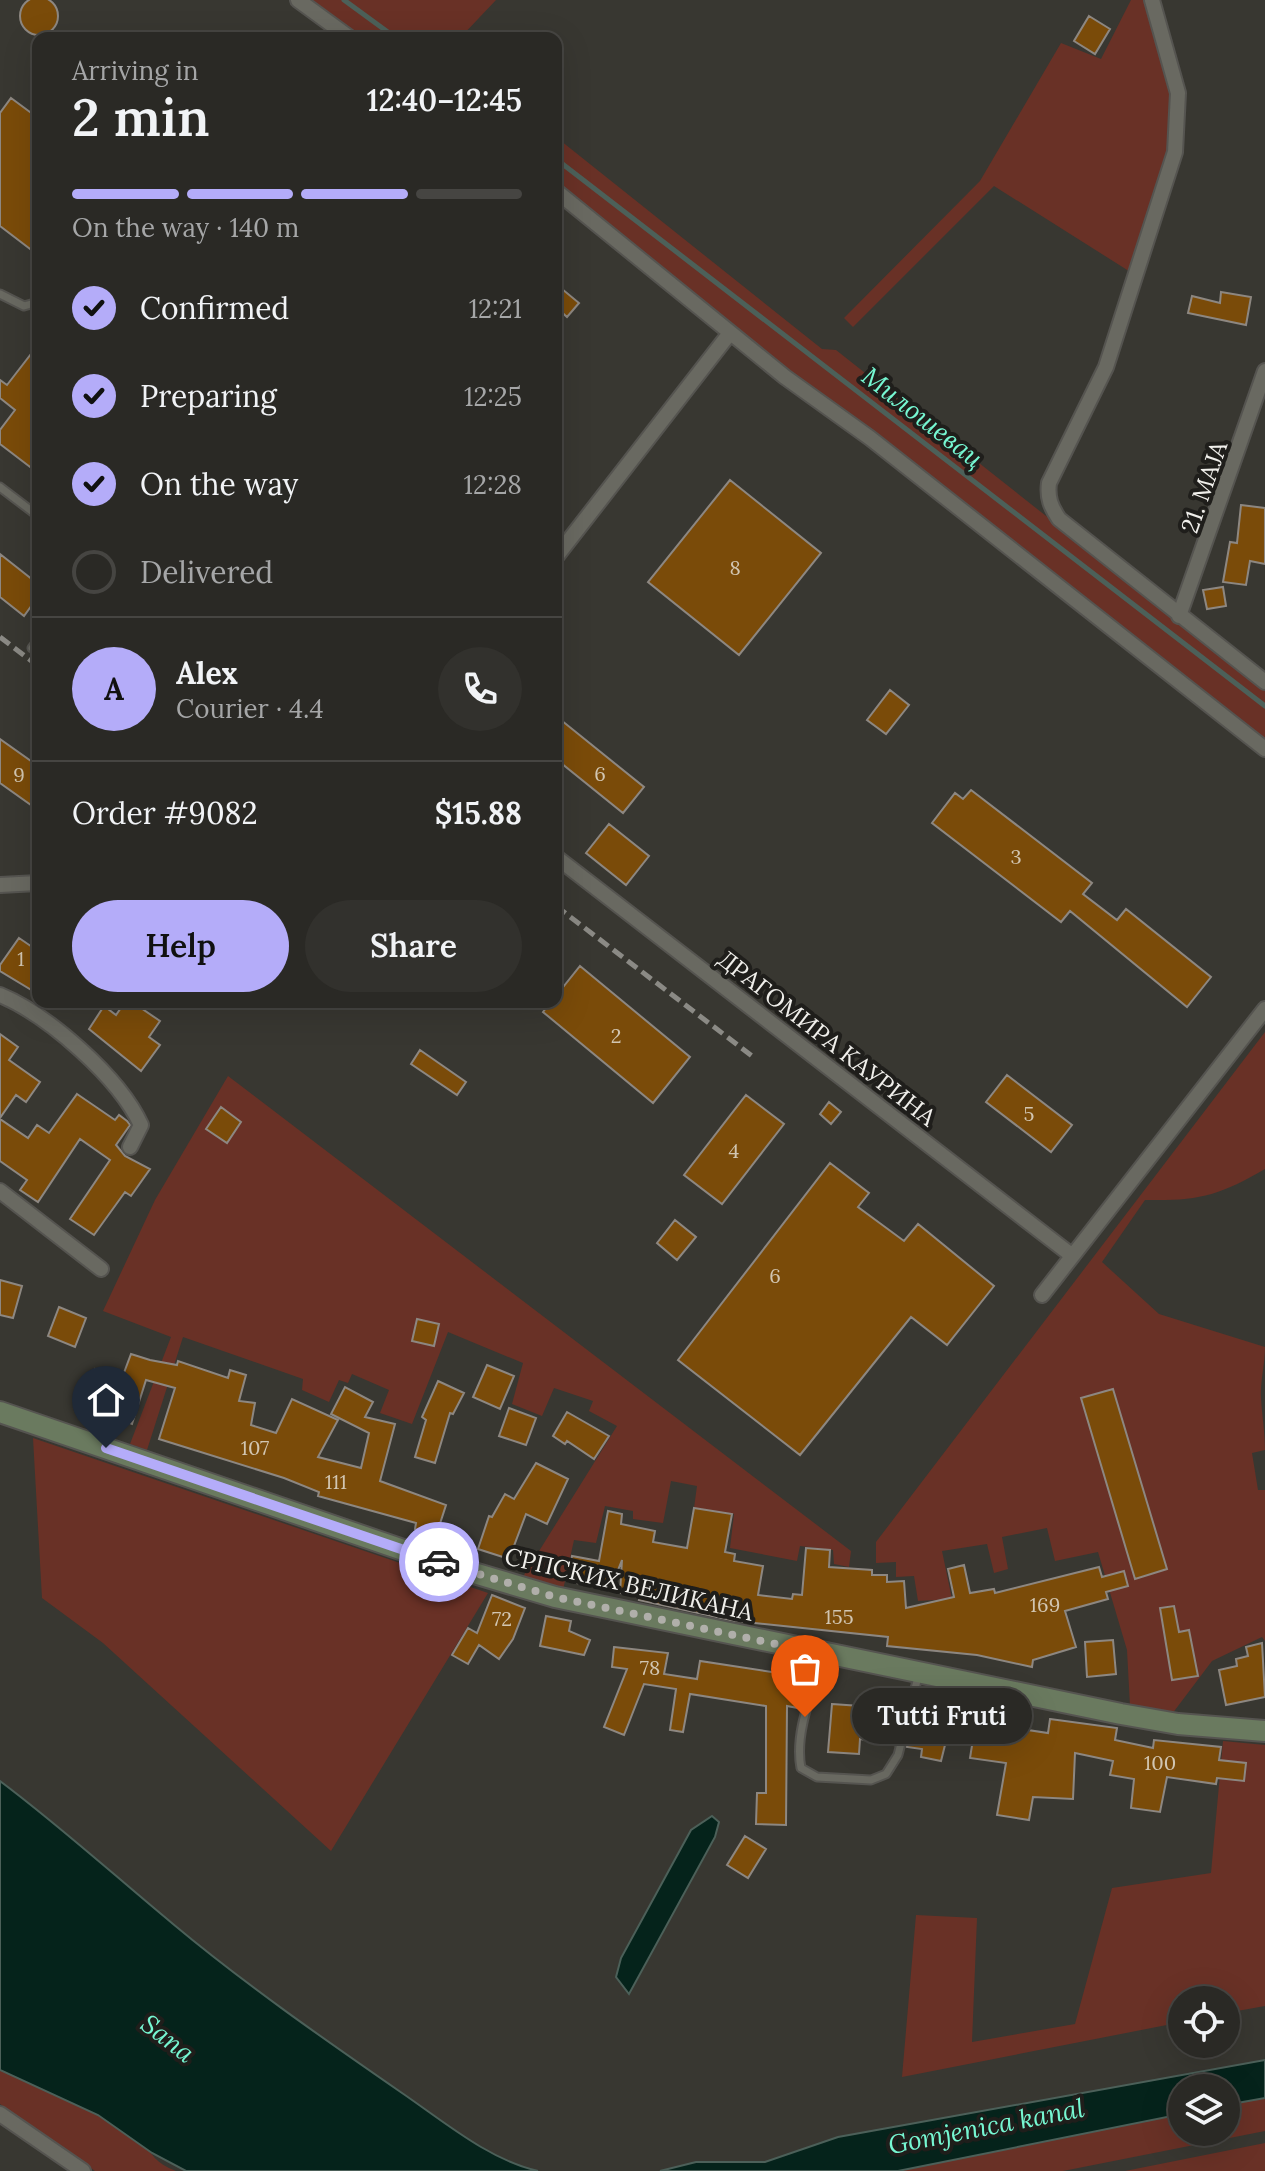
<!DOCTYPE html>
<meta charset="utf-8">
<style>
:root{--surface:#2a2925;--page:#32312d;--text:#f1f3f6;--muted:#a5a6a7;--line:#464542;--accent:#b4acf9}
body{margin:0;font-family:Lora,serif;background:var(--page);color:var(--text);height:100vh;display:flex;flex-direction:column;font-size:30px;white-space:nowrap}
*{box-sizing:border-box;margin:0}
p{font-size:26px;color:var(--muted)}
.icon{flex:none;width:44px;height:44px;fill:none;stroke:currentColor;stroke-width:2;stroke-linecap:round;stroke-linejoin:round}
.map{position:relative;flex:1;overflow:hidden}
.drawer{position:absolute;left:32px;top:32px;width:530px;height:976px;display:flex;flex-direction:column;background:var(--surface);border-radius:16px;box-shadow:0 8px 32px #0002,0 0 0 2px var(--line)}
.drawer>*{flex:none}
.fabs{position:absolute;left:1168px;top:1986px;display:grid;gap:16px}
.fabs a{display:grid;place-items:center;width:72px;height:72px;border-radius:50%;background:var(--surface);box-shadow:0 8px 32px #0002,0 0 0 2px var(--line);font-size:40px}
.pin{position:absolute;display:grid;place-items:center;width:68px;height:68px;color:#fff;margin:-82px -34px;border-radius:50% 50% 50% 0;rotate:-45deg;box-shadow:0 0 8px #0007}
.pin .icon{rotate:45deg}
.courier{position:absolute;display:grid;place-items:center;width:80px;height:80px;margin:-40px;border:6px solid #b4acf9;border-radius:50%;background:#fff;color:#222;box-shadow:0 2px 10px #0007}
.bubble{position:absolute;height:56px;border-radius:28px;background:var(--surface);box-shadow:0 8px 32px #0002,0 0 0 2px var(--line);font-size:26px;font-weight:600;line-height:56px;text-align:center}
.headline em{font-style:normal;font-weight:600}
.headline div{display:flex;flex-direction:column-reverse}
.headline{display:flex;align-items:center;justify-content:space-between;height:136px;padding:0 40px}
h1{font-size:52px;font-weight:600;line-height:60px}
.bar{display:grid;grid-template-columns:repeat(4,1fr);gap:12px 8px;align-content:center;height:96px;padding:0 40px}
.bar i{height:10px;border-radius:6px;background:var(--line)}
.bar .on{background:var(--accent)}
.bar p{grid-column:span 4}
.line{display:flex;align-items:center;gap:20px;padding:0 40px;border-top:2px solid var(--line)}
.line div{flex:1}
.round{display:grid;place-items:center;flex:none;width:84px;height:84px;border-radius:42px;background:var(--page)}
ol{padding:0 40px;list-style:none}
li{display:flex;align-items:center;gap:24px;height:88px}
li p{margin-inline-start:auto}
li .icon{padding:8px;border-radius:50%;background:var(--accent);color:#111;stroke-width:4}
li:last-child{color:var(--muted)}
li i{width:44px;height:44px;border:4px solid var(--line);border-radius:50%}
.cta{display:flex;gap:16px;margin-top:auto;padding:16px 40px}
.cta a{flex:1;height:92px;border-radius:48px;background:var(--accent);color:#111;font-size:32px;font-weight:600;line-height:92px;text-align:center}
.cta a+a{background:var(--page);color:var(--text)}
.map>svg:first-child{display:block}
.green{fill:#693126}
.water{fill:#05231b;stroke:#4c6059;stroke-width:2}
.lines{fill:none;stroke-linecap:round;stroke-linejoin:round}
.stream{stroke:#4c6059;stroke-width:5}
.building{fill:#7a4b09;stroke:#8d8781;stroke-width:2}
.lane-casing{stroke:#555450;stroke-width:11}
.street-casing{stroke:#555450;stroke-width:18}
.secondary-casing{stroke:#555450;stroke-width:24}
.lane{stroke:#696961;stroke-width:7}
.street{stroke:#696961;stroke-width:14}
.secondary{stroke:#6a7a5f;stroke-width:20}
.rail{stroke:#8b8a85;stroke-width:5;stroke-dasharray:12 6;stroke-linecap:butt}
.done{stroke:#b0afaa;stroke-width:8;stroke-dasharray:0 14.4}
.route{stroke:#b4acf9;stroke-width:10}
.labels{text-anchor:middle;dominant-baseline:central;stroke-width:8;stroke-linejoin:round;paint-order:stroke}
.number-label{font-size:20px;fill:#d2c6b2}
.street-label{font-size:24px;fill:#f0efeb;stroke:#1f1e1b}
.water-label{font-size:26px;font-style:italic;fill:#76f7d2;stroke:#1f1e1b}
</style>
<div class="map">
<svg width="1265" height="2171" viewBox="0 0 1265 2171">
<rect width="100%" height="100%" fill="#383731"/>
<path class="green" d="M308 0H496L460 38H360Z
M1131 0H1149L1169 76 1175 111 1174 145 1132 273 994 186 853 327 844 318 980 181 1061 43 1101 59Z
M556 137 822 349 836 350 1265 689V745L556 188Z
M1265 1032V1169C1218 1196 1199 1201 1145 1200L1102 1262 1159 1314 1265 1347C1265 1364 1260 1382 1261 1398 1262 1416 1265 1432 1265 1450L1252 1453 1258 1490H1265V1641L1262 1637 1212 1661 1172 1714 1130 1706 1127 1650 1098 1552 1055 1561 1047 1528 1002 1537 1008 1569 994 1573 987 1544 942 1551 952 1599 918 1601 914 1576 896 1577V1562L876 1563V1542Z
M228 1076 851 1551 849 1567 834 1564 833 1550 800 1546 797 1561 730 1548 734 1514 694 1508 697 1486 671 1481 663 1523 633 1519V1511L605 1506 596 1543 574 1540 563 1590 521 1580 617 1426 589 1411 593 1401 554 1388 542 1416 512 1404 523 1363 448 1332 412 1424 380 1413 389 1390 352 1374 348 1383 339 1380 329 1402 302 1390 303 1379 183 1337 147 1450 130 1444 171 1337 103 1311 155 1200Z
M33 1438 488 1593 331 1851 103 1643 42 1598Z
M1223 1741 1265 1745V2006L1226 2013V2000H1182V2022L902 2077 916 1915 977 1918 972 2042 1075 2024 1112 1888 1211 1873Z
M0 2061C41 2081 106 2110 139 2141 155 2155 153 2162 176 2171H95L0 2104Z
M1265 2095V2131L1063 2171H884L1182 2102V2132H1226V2099Z
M1265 2143V2171H1125Z"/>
<path class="water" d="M0 1781C60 1826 115 1876 173 1924 246 1985 324 2039 402 2093 443 2121 489 2160 538 2171H186L152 2153 98 2115 0 2070Z
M712 1816 719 1822 715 1837 629 1994 616 1977 621 1958 691 1830Z
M1265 2060V2098L1226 2105V2088H1182V2114L898 2171H660L696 2162H765L838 2137Z"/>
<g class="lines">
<path class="stream" d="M344 0 396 38
M556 159 1265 706"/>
</g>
<path class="building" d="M20 16a19 19 0 1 1 38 0a19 19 0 1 1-38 0Z
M1089 16 1110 29 1095 54 1074 41Z
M11 98 38 118V255L0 226V113Z
M556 284 579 303 567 317 556 307Z
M1221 292 1251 297 1246 325 1188 313 1192 296 1220 303Z
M38 345V473L0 444V430L15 410 0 398V380L7 385Z
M730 480 821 553 739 655 648 582Z
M1241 505 1265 508V564L1250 561 1246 585 1223 582 1230 542 1237 543Z
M0 554 38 584V610L32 605 24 616 0 597Z
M1223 587 1226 606 1207 609 1203 590Z
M890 690 909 705 886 734 867 720Z
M556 716 644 787 623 813 556 759Z
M0 739 38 766V810L0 783Z
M971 790 1092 883 1083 894 1117 920 1126 909 1211 977 1187 1007 1070 911 1061 922 932 823 955 793 963 799Z
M609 824 649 856 626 885 586 853Z
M19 938 38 951V994L0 971V965Z
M580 966 690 1057 653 1103 543 1012 551 1002H556V996Z
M125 1002H132L160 1021 149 1037 160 1045 141 1071 89 1029 104 1006 116 1015Z
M0 1034 18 1047 9 1060 40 1082 26 1102 16 1095 0 1118Z
M420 1050 466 1082 457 1095 411 1064Z
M1007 1075 1072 1125 1051 1152 986 1102Z
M77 1094 115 1120 119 1115 127 1121 130 1125 116 1145 125 1156 150 1169 131 1196 125 1192 94 1235 70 1219 110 1160 80 1139 38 1202 20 1190 27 1180 0 1161V1119L28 1138 37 1125 49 1133Z
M746 1095 784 1124 722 1204 684 1175Z
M829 1102 841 1112 831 1124 820 1114Z
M221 1107 241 1122 227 1143 206 1129Z
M830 1163 869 1193 858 1207 904 1241 918 1224 994 1286 947 1345 911 1317 800 1455 678 1360Z
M675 1220 696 1237 677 1260 657 1243Z
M0 1280 22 1286 13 1318 0 1315Z
M59 1307 86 1318 75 1347 48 1336Z
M417 1319 439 1324 434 1346 412 1341Z
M131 1354 150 1360 177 1365 178 1361 228 1378 230 1370 246 1375 239 1401 255 1403 251 1425 276 1433 292 1399 338 1420 318 1457 361 1468 369 1433 331 1414 345 1387 373 1402 365 1417 395 1424 380 1481 446 1505 436 1536 415 1529 416 1523 318 1496 319 1492 284 1478 159 1439 175 1388 146 1380 132 1424 83 1404 95 1369 122 1378Z
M487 1365 514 1376 500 1409 473 1397Z
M438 1381 464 1393 453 1414 450 1413 435 1463 415 1457 426 1420 422 1417Z
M1113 1389 1167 1569 1135 1579 1081 1398Z
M509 1408 536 1418 526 1445 499 1436Z
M567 1412 609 1436 594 1459 567 1441 565 1444 553 1436Z
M536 1463 568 1479 547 1524 526 1514 509 1559 478 1549 489 1516 492 1517 505 1494 514 1499Z
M694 1508 732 1514 725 1552 735 1554 734 1561 763 1566 758 1595 792 1599 793 1594 802 1595 806 1548 830 1550 829 1567 872 1570V1575H887V1582L904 1581 906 1608 954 1597 948 1569 964 1565 970 1593 994 1589 995 1593 1099 1567 1102 1577 1124 1571 1128 1586 1106 1592 1108 1599 1065 1611 1076 1647 1033 1660 1032 1667 977 1655 887 1646 888 1637 735 1621 639 1600 640 1597 620 1593 622 1560 610 1590 567 1581 572 1556 599 1561 608 1511 622 1514 621 1524 655 1531 653 1542 687 1548Z
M492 1595 525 1608 513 1639 499 1659 479 1645 468 1664 452 1655 468 1628 477 1633Z
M1174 1606 1179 1632 1189 1630 1198 1676 1172 1680 1160 1608Z
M546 1616 571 1621 569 1631 590 1640 584 1655 540 1646Z
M1113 1640 1116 1674 1087 1677 1085 1642Z
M1262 1643 1265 1697 1226 1705 1219 1670 1237 1666 1236 1659 1248 1656 1246 1647Z
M614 1647 668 1653 664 1674 697 1679 700 1661 804 1677 798 1708 787 1706 786 1825 756 1824 757 1793H766V1706L690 1694 683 1732 670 1730 676 1689 644 1684 624 1735 604 1727 627 1669 612 1667Z
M933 1692 957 1697 941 1761 921 1757 922 1749 907 1747 916 1711 929 1713Z
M832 1704 903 1709 894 1745 860 1739 859 1754 828 1752Z
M1050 1719 1117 1728 1115 1740 1153 1748 1154 1740 1221 1747 1219 1760 1246 1763 1244 1781 1217 1778 1216 1784 1167 1777 1160 1812 1131 1808 1134 1779 1110 1775 1113 1761 1075 1753 1073 1799 1033 1797 1029 1820 997 1815 1006 1763 970 1758 975 1727 1020 1734 1021 1729 1048 1733Z
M745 1836 766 1849 748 1878 727 1865Z"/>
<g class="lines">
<defs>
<path id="lane" d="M0 294 24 306 38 302
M0 487 38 516
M32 648 38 640
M823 1656C813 1691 794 1732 801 1768L817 1777 871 1780 886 1774 898 1755 919 1673"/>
<path id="street" d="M298 0 350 38
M1152 0 1178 93 1175 152 1106 367 1049 483C1047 498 1051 507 1059 519L1265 682
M556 191 785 377 870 438 1265 749
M556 557 730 333
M1179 616 1265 371
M556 857 1070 1254
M0 885 38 883
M0 995C48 1015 119 1077 141 1125L130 1147
M0 1191 101 1269
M1042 1295 1265 1009
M0 2114 83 2171"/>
<path id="secondary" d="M0 1412 447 1565 555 1597 1121 1714 1178 1724 1265 1731"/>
</defs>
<use href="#lane" class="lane-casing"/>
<use href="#street" class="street-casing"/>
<use href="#secondary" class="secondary-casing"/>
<use href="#lane" class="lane"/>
<use href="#street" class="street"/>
<use href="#secondary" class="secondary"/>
<path class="rail" d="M0 637 38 666
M556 906 752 1056"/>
</g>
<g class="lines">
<path class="done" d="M439 1562 555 1597 823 1654 805 1717"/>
<path class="route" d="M106 1448 439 1562"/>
</g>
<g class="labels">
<g class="number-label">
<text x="735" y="567">8</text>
<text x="600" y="773">6</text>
<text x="19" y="774">9</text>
<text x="1016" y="856">3</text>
<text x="21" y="958">1</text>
<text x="616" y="1035">2</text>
<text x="1029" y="1113">5</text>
<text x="734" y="1150">4</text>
<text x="775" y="1275">6</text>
<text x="255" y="1447">107</text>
<text x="336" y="1481">111</text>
<text x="1045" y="1604">169</text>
<text x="839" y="1616">155</text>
<text x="502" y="1618">72</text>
<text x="650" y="1667">78</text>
<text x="1160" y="1762">100</text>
</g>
<g class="street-label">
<text transform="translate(1204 487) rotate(-71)">21. МАЈА</text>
<text transform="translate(827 1038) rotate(38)">ДРАГОМИРА КАУРИНА</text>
<text transform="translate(629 1584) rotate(13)">СРПСКИХ ВЕЛИКАНА</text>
</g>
<g class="water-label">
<text transform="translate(923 417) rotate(38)">Милошевац</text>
<text transform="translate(168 2038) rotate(38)">Sana</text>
<text transform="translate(986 2126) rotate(-11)">Gomjenica kanal</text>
</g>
</g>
</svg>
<div class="fabs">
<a><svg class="icon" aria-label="locate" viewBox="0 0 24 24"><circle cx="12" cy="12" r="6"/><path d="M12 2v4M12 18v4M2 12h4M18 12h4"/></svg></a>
<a><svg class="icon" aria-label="layers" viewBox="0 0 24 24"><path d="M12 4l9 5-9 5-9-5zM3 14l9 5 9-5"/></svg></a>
</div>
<div class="pin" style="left:805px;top:1717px;background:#ea580c"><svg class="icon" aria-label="bag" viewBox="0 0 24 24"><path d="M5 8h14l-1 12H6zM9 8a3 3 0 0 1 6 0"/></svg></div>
<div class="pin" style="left:106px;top:1448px;background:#1f2937"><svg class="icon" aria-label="home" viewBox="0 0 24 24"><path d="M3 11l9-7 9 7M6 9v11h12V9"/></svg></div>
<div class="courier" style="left:439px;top:1562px"><svg class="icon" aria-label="car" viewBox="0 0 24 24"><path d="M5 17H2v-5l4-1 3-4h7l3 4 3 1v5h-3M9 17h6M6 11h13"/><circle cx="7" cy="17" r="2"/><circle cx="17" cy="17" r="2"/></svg></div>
<div class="bubble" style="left:852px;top:1688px;width:180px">Tutti Fruti</div>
<section class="drawer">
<div class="headline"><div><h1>2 min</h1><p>Arriving in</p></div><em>12:40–12:45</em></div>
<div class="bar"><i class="on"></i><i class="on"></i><i class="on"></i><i></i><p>On the way · 140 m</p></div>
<ol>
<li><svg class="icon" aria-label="check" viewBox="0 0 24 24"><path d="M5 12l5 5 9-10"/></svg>Confirmed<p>12:21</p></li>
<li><svg class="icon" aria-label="check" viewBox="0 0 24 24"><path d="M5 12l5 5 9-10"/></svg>Preparing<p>12:25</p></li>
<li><svg class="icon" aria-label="check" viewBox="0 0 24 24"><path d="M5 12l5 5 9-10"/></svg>On the way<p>12:28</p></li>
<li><i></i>Delivered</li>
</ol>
<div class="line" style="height:144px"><b class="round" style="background:var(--accent);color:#111">A</b><div><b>Alex</b><p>Courier · 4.4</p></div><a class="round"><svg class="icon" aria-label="phone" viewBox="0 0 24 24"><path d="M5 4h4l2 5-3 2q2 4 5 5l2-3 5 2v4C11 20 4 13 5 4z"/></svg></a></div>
<div class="line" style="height:104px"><div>Order #9082</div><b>$15.88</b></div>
<div class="cta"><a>Help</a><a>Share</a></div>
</section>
</div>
